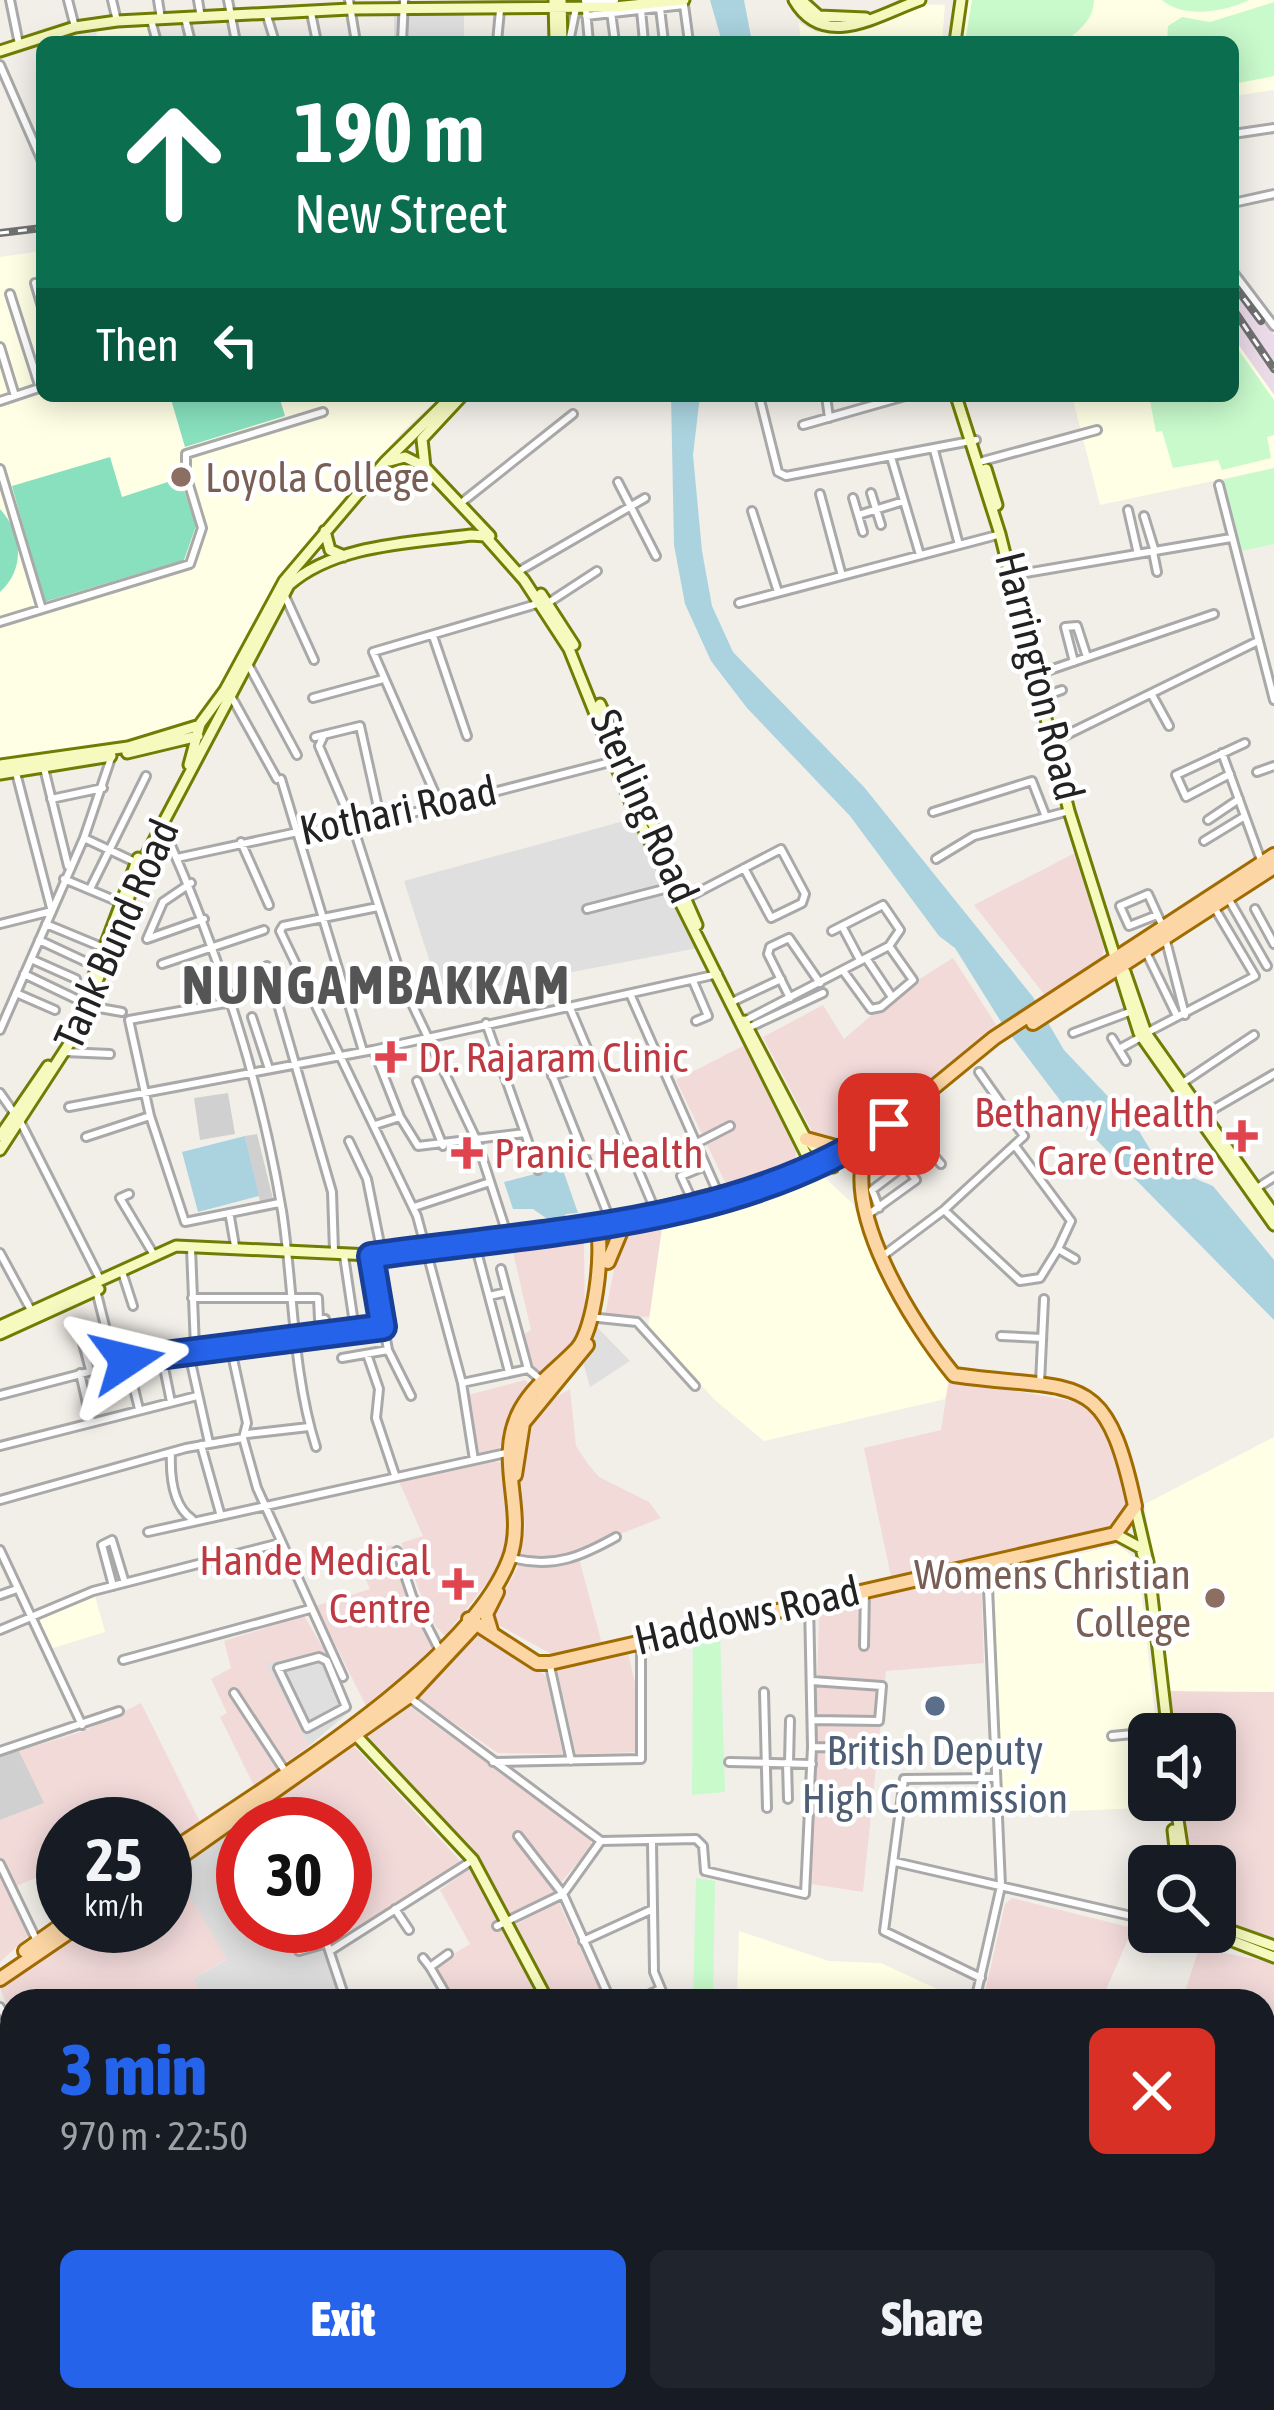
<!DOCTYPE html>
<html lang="en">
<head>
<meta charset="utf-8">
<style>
  body { margin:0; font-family:"Asap Condensed",sans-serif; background:#20242c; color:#f1f3f6; height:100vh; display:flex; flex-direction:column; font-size:45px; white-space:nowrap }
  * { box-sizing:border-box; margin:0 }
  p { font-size:39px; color:#9ea1a6 }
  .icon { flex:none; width:66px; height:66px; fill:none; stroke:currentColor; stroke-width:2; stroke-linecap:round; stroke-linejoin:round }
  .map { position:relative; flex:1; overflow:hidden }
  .panel { position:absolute; left:0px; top:1989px; width:1275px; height:423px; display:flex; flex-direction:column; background:#171b24; border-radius:36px 36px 0 0; box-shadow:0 6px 30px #0003 }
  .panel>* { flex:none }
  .top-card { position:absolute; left:36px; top:36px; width:1203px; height:366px; border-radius:18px; box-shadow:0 6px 30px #0003; background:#0b6e4f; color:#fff; overflow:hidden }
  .tools { position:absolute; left:1128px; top:1713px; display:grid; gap:24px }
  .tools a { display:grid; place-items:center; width:108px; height:108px; border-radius:18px; background:#171b24; box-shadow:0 6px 30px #0003; font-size:60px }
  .speed { position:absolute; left:36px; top:1797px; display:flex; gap:24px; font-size:60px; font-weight:700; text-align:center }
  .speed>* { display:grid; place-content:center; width:156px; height:156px; border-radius:50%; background:#171b24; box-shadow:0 6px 30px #0003; line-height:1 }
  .speed small { font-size:30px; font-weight:400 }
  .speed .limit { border:18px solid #d22; background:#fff; color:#111 }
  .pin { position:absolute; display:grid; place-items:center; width:102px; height:102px; color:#fff; margin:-51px; border-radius:24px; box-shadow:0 6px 18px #0006 }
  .me { position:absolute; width:132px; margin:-66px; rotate:80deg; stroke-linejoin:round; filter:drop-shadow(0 0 9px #0008) }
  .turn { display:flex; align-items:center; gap:42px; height:252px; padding:0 60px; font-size:54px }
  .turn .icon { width:156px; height:156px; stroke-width:2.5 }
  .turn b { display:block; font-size:84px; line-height:102px }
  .then { display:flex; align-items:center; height:114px; padding:0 60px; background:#0003; gap:24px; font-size:45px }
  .round { display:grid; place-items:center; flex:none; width:126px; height:126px; border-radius:18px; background:#20242c }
  .summary { display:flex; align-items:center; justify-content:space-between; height:204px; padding:0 60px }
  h1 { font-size:72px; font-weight:800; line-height:90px; color:#2563eb }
  .button { display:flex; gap:24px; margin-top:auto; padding:24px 60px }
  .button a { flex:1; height:138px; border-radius:18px; background:#2563eb; color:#fff; font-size:48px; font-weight:800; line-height:138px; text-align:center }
  .button a+a { background:#20242c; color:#f1f3f6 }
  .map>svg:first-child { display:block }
  .residential { fill:#e0dfdf }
  .commercial { fill:#f2dad9 }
  .industrial { fill:#ebdbe8 }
  .education { fill:#ffffe5 }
  .religious { fill:#d0d0d0 }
  .construction { fill:#c7c7b4 }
  .park { fill:#c8facc }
  .pitch { fill:#88e0be }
  .water { fill:#aad3df }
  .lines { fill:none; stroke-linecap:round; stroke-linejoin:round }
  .street-casing { stroke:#a9a9a9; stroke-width:12 }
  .secondary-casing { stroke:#707d05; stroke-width:15 }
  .primary-casing { stroke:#a06b00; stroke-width:18 }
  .street { stroke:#fff; stroke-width:6 }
  .secondary { stroke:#f7fabf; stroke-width:9 }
  .primary { stroke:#fcd6a4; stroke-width:12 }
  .rail-casing { stroke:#707070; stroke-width:8 }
  .rail { stroke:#fff; stroke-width:3; stroke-dasharray:9; stroke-linecap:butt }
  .route-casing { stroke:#184099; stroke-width:30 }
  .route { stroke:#2563eb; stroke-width:21 }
  .education-dot { fill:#8d6e63; stroke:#fff; stroke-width:4.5 }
  .health-dot { fill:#e0444e; stroke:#fff; stroke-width:4.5 }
  .service-dot { fill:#5c6f8a; stroke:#fff; stroke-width:4.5 }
  .labels { text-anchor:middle; stroke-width:9; stroke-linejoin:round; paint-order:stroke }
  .education-label { font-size:42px; fill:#785e54; stroke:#fff; text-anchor:start }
  .street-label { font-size:42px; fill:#222; stroke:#fff }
  .health-label { font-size:42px; fill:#be3a42; stroke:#fff; text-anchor:start }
  .service-label { font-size:42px; fill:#4e5e75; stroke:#fff }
  .district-label { font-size:54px; font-weight:bold; letter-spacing:3px; fill:#555; stroke:#fff }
</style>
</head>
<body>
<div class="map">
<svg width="1274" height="2410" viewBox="0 0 1274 2410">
  <rect width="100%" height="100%" fill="#f2efe9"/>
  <!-- residential -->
  <path class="residential" d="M394,13H464V42H394Z
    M635,818L698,948L441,997L404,881Z
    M597,1327L630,1361L590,1387L583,1362Z
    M325,1651L351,1710L309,1746L265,1662Z
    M258,1812L268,1824H243V1926H317L342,2001H205L193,1979L226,1960L173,1868Z"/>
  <!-- commercial -->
  <path class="commercial" d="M1075,853L1104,948L1101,960L1047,998L974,905Z
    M953,958L997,1026L851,1142L837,1149L818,1143L763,1037L823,1005L844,1039L897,993Z
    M747,1044L796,1151L795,1164L726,1184L676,1080Z
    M663,1221L650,1317L605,1315L620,1240L633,1229Z
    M584,1241L585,1316L566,1354L548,1370L531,1372L519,1337L531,1330L512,1248Z
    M949,1379L1083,1403L1104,1421L1130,1510L1112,1529L891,1577L864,1448L941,1430Z
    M525,1380L533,1387L522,1397L503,1442L497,1451L479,1454L464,1396Z
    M570,1389L576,1446L588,1464L599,1477L649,1502L661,1518L577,1551L602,1644L553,1655L495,1623L493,1612L518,1567L525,1527L515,1448L522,1416Z
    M494,1461L501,1463L508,1539L504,1561L445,1636L431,1621L401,1543L423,1536L398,1479Z
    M392,1545L419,1622L434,1648L399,1688L368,1710L316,1606L370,1589L356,1555Z
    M975,1572L981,1577L984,1663L886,1671L863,1892L811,1884L819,1616L829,1605Z
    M304,1616L325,1651L266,1663L309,1746L254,1786L220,1717L227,1713L211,1679L231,1668L224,1641Z
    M474,1633L485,1634L546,1676L563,1754L498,1753L416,1697Z
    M628,1653L637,1691V1752L576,1754L557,1670Z
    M1168,1691L1274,1692V1943L1215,1925V1866H1187L1180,1800H1215V1734H1172Z
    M141,1703L201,1824L165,1849V1824H63V1909L43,1875L16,1886L0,1858V1820L43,1803L19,1751L84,1731Z
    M408,1705L590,1839L592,1846L552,1893L510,1916L474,1849L370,1742L369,1735Z
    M354,1746L462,1863L337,1943L326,1926H345V1824H278L270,1801Z
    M173,1868L227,1959L193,1979L205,2001H12V2019L0,1988L87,1926H165V1874Z
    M469,1869L519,1955L540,2001H455L434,1966L470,1944L440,1890Z
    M0,1872L31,1934L0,1962Z
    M1012,1898L1133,1928L1101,2001H983L1005,1904Z
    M558,1901L605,2001H554L515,1925Z
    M1199,1948L1274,1963V2024L1263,2038V2001H1182Z
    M12,2134V2319L0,2336V2140Z
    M0,2365L12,2376V2400H37L48,2410H0Z
    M203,2400H366L358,2410H207Z
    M382,2400H484L489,2410H379Z
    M955,2400H1159L1155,2410H916Z"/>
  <!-- industrial -->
  <path class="industrial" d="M1233,279L1274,335V395L1233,337Z"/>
  <!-- education -->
  <path class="education" d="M964,0H1274V90L1233,96V42H959Z
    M917,4L945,5L942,42H801L799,23L816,32L853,30L878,25Z
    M149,26L153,42H98L96,31Z
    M42,251V396H441L402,432L280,574L205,715L186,729L128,743L0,763V257Z
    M1233,337L1274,395V468L1100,505L1072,396H1233Z
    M824,1177L852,1203L913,1327L949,1379L945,1399L764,1441L715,1400L648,1327L663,1221Z
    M1274,1437V1692L1168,1691L1145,1504Z
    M1118,1545L1138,1561L1157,1734H1149V1800H1165V1807L1001,1814L994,1573Z
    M95,1596L105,1632L50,1649L39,1618Z
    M739,1931L829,1961L881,1963L963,2001H737Z
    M12,2062V2134L0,2140V2069Z"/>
  <!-- religious -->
  <path class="religious" d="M228,1093L235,1134L200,1140L194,1098Z
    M257,1134L274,1203L261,1206L245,1136Z
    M19,1751L44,1803L0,1820V1757Z"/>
  <!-- construction -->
  <path class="construction" d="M834,1156L839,1173L670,1223L665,1206Z"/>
  <!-- park -->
  <path class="park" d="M972,0H1094C1093,21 1080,29 1065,42H965Z
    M1162,0H1249C1224,12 1184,19 1162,0Z
    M1274,2V76L1233,84V42H1167L1168,26L1182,17L1210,22Z
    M1233,342L1274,400V435L1267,437L1271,458L1222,470L1218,460L1173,468L1162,431L1156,432L1149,396H1233Z
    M1274,468V544L1242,551L1223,480Z
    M720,1630L725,1792L692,1795L693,1634Z
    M696,1878L715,1881L713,2001H693Z"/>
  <!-- pitch -->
  <path class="pitch" d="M170,396H279L285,416L185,447Z
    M110,457L122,497L180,478L196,526L184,560L44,602L12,486Z
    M0,509C23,534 25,570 0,592Z"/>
  <!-- water -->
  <path class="water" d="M710,0H744L752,42H722Z
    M671,396H700L693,455L702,551L712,606L733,652L864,787L1033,997L1064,1050L1136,1126L1151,1151L1161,1154L1165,1166L1213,1186L1274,1260V1320L1069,1112L1003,1025L955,948L939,936L850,816L747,708L711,661L685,604L674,545Z
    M245,1136L259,1196L198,1212L182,1152Z
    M562,1167L578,1213L566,1214L559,1227L533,1209H513L504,1182Z
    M1274,2073V2155L1263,2177V2092Z"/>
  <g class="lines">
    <defs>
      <path id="street" d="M10,0L19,44
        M68,0L75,27
        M112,0L117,21
        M158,0L161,19
        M198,0L201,18
        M228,0L236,42
        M349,0L356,42
        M585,0L589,42
        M586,3L615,0
        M660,8L664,42
        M641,10L644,42
        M611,12L615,42
        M311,13L317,42
        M267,16L275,42
        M586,16L684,5L689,42
        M185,18L191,42
        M151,20L157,42
        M402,42L404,0
        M497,42L500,10
        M569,42L576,8
        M0,65L42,161
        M1233,134L1274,128
        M1233,203L1274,194
        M1233,272L1274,326
        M35,283L42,307
        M10,294L40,388
        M0,347L15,396
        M759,396L778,472L786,476L976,440
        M826,396L829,418
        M0,401L39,388
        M803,425L905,396
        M934,450L959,545
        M891,457L920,555
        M983,461L1097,430
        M0,469L42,609
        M618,482L656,556
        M1219,485L1274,700
        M871,493L881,525
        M820,494L842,576
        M853,498L858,515L904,501
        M461,503L573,414
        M1128,510L1138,554
        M752,511L778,592
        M858,515L863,532
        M1144,516L1155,552
        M1153,552L1157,572
        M521,570L645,498
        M1014,575L1231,538
        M284,594L314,660
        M548,603L597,571
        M739,603L1001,534
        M0,622L190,564L202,528L186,475V454L323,412
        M433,636L467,736
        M1074,662L1065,627L1077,626L1087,657
        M248,664L297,755
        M1038,674L1214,614
        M1152,695L1169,726
        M231,696L277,779
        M1044,696L1062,690
        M313,698L383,679
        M324,735L319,746L352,823L405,989L477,1141L508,1237
        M315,737L360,726L381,821
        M1052,742L1258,641
        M1222,753L1262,863
        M44,768L68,866
        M15,769L51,908
        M1257,772L1274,766
        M1230,774L1186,797L1176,775L1245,743
        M281,779L363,1051
        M51,799L103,788
        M440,805L373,652L540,603
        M933,812L1032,781L1046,817
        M1208,820L1239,799
        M162,825C217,948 260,1078 282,1211C294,1289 292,1372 316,1447
        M84,838L135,862
        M1204,841L1245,816
        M241,842L269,905
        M177,858L293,833L381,821L614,761
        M936,859L974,836L1069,811
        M64,879L119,902
        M191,883L163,902L147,939L204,919
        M90,889L146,776
        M1228,898L1267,966
        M685,899L781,849L805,894L802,903L771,918L744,868
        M378,907L283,926L280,931L417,1216L462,1383L474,1460
        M587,909L672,887
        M1255,909L1274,944
        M1157,915L1129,926L1120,906L1148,894L1163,927
        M0,924L52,911
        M46,924L104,948
        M842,926L860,960
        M1165,937L1185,1015
        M39,940L84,961
        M1145,950L1177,1016
        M866,958L892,997
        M31,959L76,979
        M162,964L264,930
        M267,966L332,1192L334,1251
        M844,972L871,1009L881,1007L913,980L889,946
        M24,974L74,998
        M693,981L708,1016L696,1021
        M16,993L55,1010
        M631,996L718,1193
        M790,998L768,954L770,947L789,938L820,983
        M734,1001L781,979
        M231,1002L129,1020L150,1116L185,1222L279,1203
        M88,1006L122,1012
        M570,1008L655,1210
        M252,1017L269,1069
        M744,1021L889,946L900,930L883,905L832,931
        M486,1023L538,1170
        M748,1028L823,993
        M0,1030L84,838L112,755
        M1073,1033L1132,1011
        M1146,1033L1255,976L1214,907
        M1112,1038L1126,1061
        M586,1049L546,1059L611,1222
        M1119,1049L1141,1037
        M374,1051L400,1117L418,1146L525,1133
        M65,1052L110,1054
        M552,1076L593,1063
        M417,1081L443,1146
        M1181,1084L1254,1035
        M0,1093L14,1113
        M69,1107L373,1050L718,974
        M1205,1114L1274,1074
        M19,1119L101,1281
        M904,1122L941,1164
        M375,1125L400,1117
        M86,1137L150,1116
        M349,1141L367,1179L382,1254
        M695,1144L730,1126
        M1016,1147L1071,1221L1058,1249
        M1257,1188L1274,1177
        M129,1194L120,1198L154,1255
        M693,1202L681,1176L705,1166
        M414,1207L490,1182
        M944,1210L1020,1281L1040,1278L1058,1249L1075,1259
        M869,1214L916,1180L905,1165L872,1190L879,1208
        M230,1217L235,1246
        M475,1244L509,1372
        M191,1248L195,1348
        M0,1253L32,1312
        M371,1255L388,1350L411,1396
        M884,1255L944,1210L1024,1136L979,1072
        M344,1256L355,1330
        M501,1269L507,1292
        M123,1275L133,1306
        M96,1290L114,1362
        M489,1296L507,1292L528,1369
        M192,1298H318L319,1319H325L328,1337
        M589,1317L637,1322L695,1386
        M79,1328L90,1370
        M1001,1336L1042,1338
        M230,1345L247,1423L243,1438L257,1488L343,1677
        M188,1349L209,1443
        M161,1353L171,1402
        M367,1354L379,1389L376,1418L395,1475
        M342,1358L388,1350
        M127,1360L139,1409
        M80,1373L91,1421
        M462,1383L528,1369L542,1381
        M1040,1383L1044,1299
        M0,1395L161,1353L383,1327
        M247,1434L309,1427
        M201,1445L220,1513
        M0,1446L197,1396
        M171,1452C170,1475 172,1505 192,1519
        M0,1500L186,1448L243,1438
        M148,1532L506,1453
        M0,1550L82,1725
        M397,1551L412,1596L440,1651
        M516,1559C555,1568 582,1556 616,1537
        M113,1586L102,1545L112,1540L125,1583
        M0,1595L17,1589
        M0,1630L93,1591L280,1543
        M864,1646L865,1589
        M319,1657L327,1661L346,1707L307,1728L278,1668Z
        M123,1660L310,1609
        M550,1666L571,1761
        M812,1681L882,1686L879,1721L812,1720
        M764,1692L767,1808
        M234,1693L285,1771
        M411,1699L601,1841L696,1839L703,1846L705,1871L805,1894L812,1747L809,1603
        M1112,1736L1163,1731
        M812,1747L877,1748
        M0,1751L119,1711
        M493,1762L641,1759V1644
        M729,1762L812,1764
        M787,1763L788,1799
        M789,1763L790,1720
        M262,1801L273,1824
        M518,1836L563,1894L611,2001
        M652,1843L654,1972L666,2001
        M895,1862L1149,1920
        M0,1864L37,1941
        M63,1869L48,1876L63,1902
        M395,1909L409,1930
        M321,1926L346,2001
        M497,1926L563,1894L601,1841
        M583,1941L653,1909
        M299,1951L327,1943
        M330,1951L473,1860
        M423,1958L430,1967L448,1954
        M430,1967L450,2001
        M981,1978L884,1931L904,1779L993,1778
        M636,2001L658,1990
        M975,2001L1001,1886L987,1565
        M1176,2001H1177
        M0,2007L12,2029
        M0,2359L12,2369
        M49,2400L61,2410
        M120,2400L125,2410
        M148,2400L153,2410
        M189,2400L194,2410
        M250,2400L255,2410
        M297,2400L302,2410
        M686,2400L689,2410
        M0,2404L12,2390
        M31,2410L39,2400
        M90,2410L100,2400
        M751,2410L767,2406L765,2400"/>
      <path id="secondary" d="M554,0L555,42
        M561,0L562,42
        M794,0C824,52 880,14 920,0
        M801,0L819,16L866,18
        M955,42L961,0
        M0,51L75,27L117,21L350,9L614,7L684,0
        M956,396L1000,534L1069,811L1139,1033L1274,1225
        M390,461L405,457L425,467L490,536
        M425,467L422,439L462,396
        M986,469L997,505
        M325,531L330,550L344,556
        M541,594L574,645
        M600,704L697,925
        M127,753L198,736
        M0,765L128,747L200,725
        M189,765L200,724L225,690L284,581L385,462L452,396
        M0,774L111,756
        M1125,972L1146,1033L1274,1214
        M87,994L138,858
        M744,1021L805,1137L833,1167
        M0,1136L48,1066
        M0,1150L80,1027L141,865L289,585C335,544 412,543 471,535L485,536L524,580L569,649L632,806L814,1170
        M0,1326L176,1246L371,1255L597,1225
        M0,1334L99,1289
        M1135,1506L1148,1562L1168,1734
        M1115,1534L1141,1548L1143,1556
        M352,1731L473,1860L548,2001
        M1175,1800L1185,1866
        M1173,1830L1177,1866
        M1215,1925L1274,1946
        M1209,1932L1274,1957
        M1263,2044L1274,2030
        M1263,2058L1274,2044
        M1263,2209L1274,2185
        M0,2345L12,2328
        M361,2410L367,2400
        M1163,2410L1168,2400"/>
      <path id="primary" d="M1033,1023L1274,867
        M806,1139L850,1151
        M608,1262L626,1219
        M515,1475L523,1423L587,1345
        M469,1619L537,1663H550L1115,1534L1135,1506C1105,1365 1079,1393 954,1375C913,1325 841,1212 867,1147
        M492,1634L486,1614L497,1592
        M165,1855C260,1790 468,1667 509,1560C528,1511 493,1459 521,1409C535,1384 558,1369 577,1349C595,1329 604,1250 597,1225L814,1170L889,1124L994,1038L1274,855
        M165,1868L408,1697L476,1624
        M25,1951L63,1924
        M0,1979L78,1926"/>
    </defs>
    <!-- street casing -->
    <use href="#street" class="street-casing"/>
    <!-- secondary casing -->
    <use href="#secondary" class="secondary-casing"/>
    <!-- primary casing -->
    <use href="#primary" class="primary-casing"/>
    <!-- street -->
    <use href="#street" class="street"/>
    <!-- secondary -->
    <use href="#secondary" class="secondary"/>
    <!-- primary -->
    <use href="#primary" class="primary"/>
    <defs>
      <path id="rail" d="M0,233L42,228
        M1233,284L1261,321
        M1233,309L1274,369"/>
    </defs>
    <!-- rail casing -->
    <use href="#rail" class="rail-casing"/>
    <!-- rail -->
    <use href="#rail" class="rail"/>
  </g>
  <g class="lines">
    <defs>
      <path id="route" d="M127,1360L383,1327L371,1256C544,1231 742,1226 889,1124"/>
    </defs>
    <!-- route casing -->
    <use href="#route" class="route-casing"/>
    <!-- route -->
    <use href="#route" class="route"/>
  </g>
  <!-- markers -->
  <g class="education-dot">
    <circle cx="181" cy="477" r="12"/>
    <circle cx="1215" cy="1598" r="12"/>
  </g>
  <g class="health-dot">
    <path d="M385 1039h12v12h12v12h-12v12h-12v-12h-12v-12h12z"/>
    <path d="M1236 1118h12v12h12v12h-12v12h-12v-12h-12v-12h12z"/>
    <path d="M461 1135h12v12h12v12h-12v12h-12v-12h-12v-12h12z"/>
    <path d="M452 1566h12v12h12v12h-12v12h-12v-12h-12v-12h12z"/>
  </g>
  <circle class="service-dot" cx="935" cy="1706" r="12"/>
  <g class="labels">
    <!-- education labels -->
    <g class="education-label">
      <text x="205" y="492">Loyola College</text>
      <text x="1191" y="1589" text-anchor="end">Womens Christian<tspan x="1191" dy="48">College</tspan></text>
    </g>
    <!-- street labels -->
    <g class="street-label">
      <text transform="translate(1040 676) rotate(76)" y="15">Harrington Road</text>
      <text transform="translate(645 806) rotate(66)" y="15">Sterling Road</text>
      <text transform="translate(398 810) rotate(-12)" y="15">Kothari Road</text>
      <text transform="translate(116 934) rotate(-66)" y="15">Tank Bund Road</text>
      <text transform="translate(747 1615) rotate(-13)" y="15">Haddows Road</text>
    </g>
    <!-- health labels -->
    <g class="health-label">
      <text x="418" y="1072">Dr. Rajaram Clinic</text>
      <text x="1215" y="1127" text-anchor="end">Bethany Health<tspan x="1215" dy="48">Care Centre</tspan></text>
      <text x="494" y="1168">Pranic Health</text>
      <text x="431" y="1575" text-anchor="end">Hande Medical<tspan x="431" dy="48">Centre</tspan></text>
    </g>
    <!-- service labels -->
    <g class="service-label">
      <text x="935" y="1765">British Deputy<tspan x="935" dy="48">High Commission</tspan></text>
    </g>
    <!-- district labels -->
    <g class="district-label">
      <text x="377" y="1004">NUNGAMBAKKAM</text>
    </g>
  </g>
</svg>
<div class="tools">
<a><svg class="icon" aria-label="sound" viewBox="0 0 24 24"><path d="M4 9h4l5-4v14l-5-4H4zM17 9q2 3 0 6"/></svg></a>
<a><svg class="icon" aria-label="search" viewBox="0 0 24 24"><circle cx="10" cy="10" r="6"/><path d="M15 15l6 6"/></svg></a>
</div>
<div class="speed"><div>25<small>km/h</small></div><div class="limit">30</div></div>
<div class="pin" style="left:889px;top:1124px;background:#d93025"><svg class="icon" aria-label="arrive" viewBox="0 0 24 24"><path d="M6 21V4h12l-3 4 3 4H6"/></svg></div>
<svg class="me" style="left:127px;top:1360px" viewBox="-20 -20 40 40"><path d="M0-17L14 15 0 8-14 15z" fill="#2563eb" stroke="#fff" stroke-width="4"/></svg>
<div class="top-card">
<div class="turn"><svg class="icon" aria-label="ahead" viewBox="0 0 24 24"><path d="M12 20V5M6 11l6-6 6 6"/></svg><div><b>190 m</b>New Street</div></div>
<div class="then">Then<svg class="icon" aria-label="left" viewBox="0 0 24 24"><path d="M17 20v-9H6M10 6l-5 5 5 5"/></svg></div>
</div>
<section class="panel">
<div class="summary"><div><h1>3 min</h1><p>970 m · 22:50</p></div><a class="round" style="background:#d93025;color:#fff"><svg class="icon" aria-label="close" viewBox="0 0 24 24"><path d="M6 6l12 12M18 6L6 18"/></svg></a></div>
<div class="button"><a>Exit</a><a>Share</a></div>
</section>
</div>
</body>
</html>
